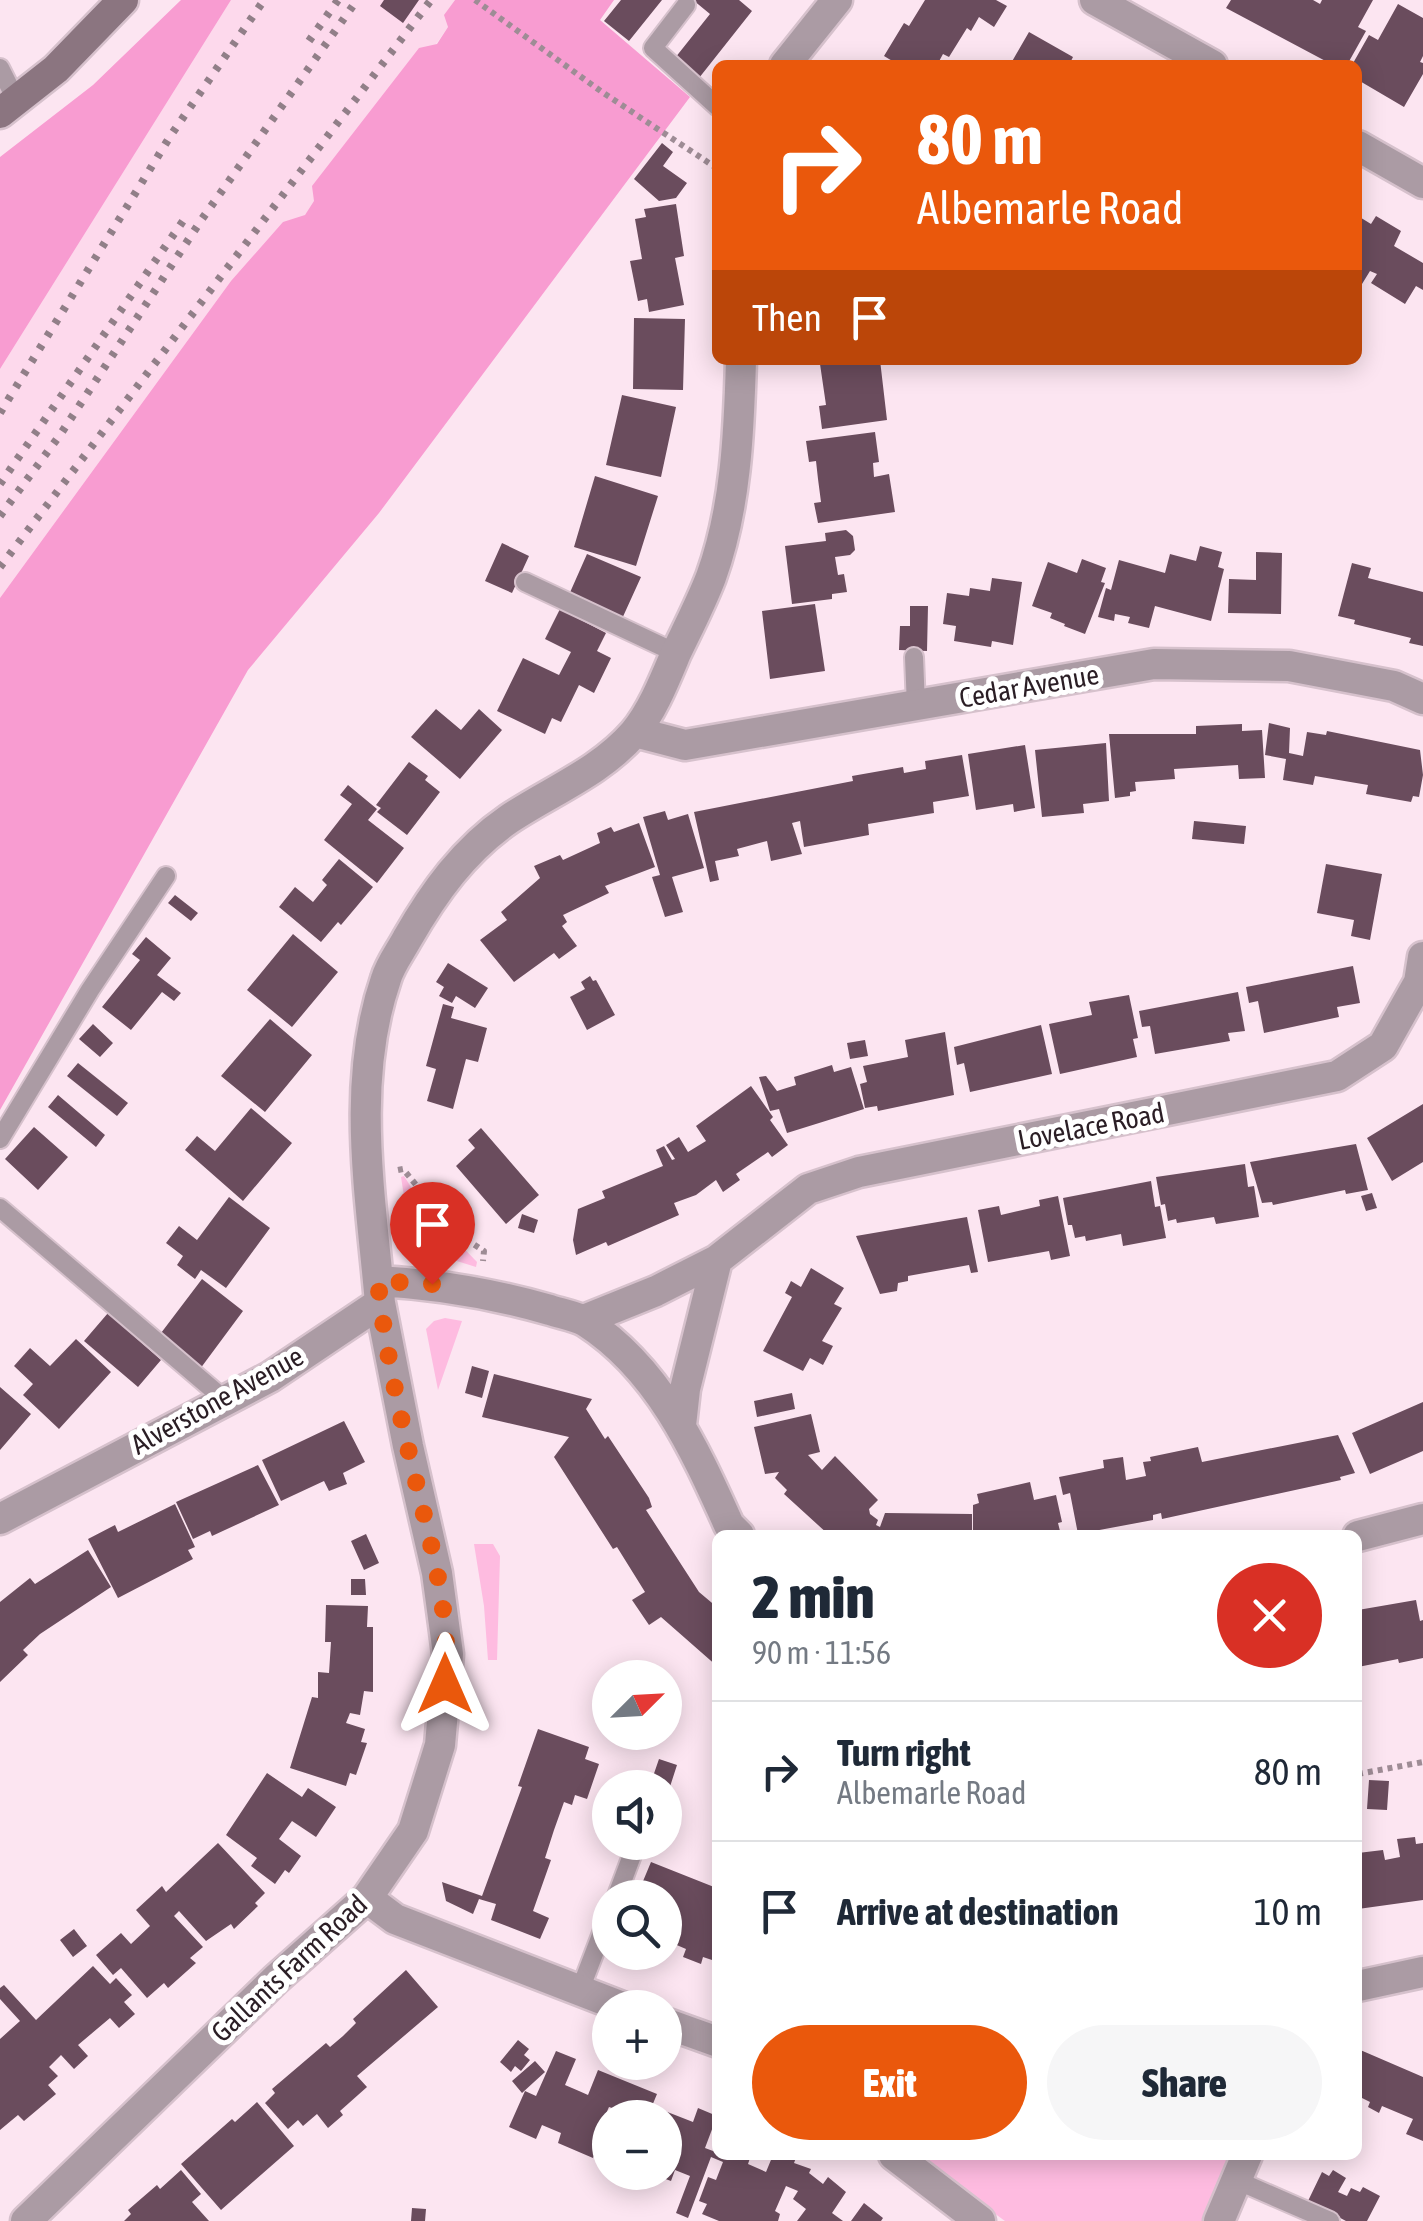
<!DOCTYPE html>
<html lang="en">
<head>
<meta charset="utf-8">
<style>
  body { margin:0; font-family:"Asap Condensed",sans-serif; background:#f6f6f7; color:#1f2937; height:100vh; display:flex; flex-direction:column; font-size:38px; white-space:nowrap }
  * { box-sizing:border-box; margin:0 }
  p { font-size:32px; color:#747a83 }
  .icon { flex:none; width:55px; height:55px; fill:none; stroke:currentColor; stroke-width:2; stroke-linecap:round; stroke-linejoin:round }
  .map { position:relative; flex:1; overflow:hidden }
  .panel { position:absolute; left:712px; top:1530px; width:650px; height:630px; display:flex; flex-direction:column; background:#fff; border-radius:15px; box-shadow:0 5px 25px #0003 }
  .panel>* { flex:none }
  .top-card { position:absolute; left:712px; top:60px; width:650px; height:305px; border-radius:15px; box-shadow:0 5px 25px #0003; background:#ea580c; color:#fff; overflow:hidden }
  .needle { width:65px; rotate:66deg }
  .buttons { position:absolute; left:592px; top:1660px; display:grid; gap:20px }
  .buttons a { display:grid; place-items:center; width:90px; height:90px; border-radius:50%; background:#fff; box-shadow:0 5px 25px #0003; font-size:50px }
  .pin { position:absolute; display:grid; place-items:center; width:85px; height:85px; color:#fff; margin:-102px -42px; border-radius:50% 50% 50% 0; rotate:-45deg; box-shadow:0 0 10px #0007 }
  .pin .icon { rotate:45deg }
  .me { position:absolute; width:110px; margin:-55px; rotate:0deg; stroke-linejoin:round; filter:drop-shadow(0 0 8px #0008) }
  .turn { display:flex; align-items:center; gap:35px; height:210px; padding:0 40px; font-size:45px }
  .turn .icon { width:130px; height:130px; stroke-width:2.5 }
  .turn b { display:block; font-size:70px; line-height:85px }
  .then { display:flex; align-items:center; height:95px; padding:0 40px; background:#0003; gap:20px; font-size:38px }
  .round { display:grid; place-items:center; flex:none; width:105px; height:105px; border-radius:52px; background:#f6f6f7 }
  .overview { display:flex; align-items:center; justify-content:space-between; height:170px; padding:0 40px }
  h1 { font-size:60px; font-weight:800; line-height:75px }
  .action { display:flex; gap:20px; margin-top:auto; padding:20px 40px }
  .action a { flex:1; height:115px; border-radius:60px; background:#ea580c; color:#fff; font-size:40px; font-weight:800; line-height:115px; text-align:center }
  .action a+a { background:#f6f6f7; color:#1f2937 }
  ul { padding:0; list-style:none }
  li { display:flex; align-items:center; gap:30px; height:140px; padding:0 40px; border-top:2px solid #e0e1e3 }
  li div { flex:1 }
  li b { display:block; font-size:38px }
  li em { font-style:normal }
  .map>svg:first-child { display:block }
  .built { fill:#fdd9ec }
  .green { fill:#febbe0 }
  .forest { fill:#f89cd1 }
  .building { fill:#6a4c5d }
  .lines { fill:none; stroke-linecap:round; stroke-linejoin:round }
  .lane-casing { stroke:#d6c1cc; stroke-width:22 }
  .street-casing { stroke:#d6c1cc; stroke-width:35 }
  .secondary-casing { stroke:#d6c1cc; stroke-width:35 }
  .path { stroke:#9e8c95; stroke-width:6; stroke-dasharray:5 5; stroke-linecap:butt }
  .lane { stroke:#ab9ba4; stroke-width:18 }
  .street { stroke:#ab9ba4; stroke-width:30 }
  .secondary { stroke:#8b7580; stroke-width:30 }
  .rail { stroke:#917f88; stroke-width:8; stroke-dasharray:5 10; stroke-linecap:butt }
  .route { stroke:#ea580c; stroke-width:18; stroke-dasharray:0 32.4 }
  .labels { text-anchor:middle; stroke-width:10; stroke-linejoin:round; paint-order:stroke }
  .street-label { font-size:28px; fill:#2b1e25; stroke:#fff }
</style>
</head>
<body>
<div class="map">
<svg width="1423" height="2221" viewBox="0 0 1423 2221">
  <rect width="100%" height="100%" fill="#fce5f1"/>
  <!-- built -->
  <path class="built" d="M231,0H455L445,14L448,27L436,44L305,215L231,281L0,598V369Z"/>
  <!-- green -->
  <path class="green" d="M404,1176L423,1206L477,1262L476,1267L412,1247L401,1177Z
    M445,1318L462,1321L438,1390L426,1329L434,1321Z
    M474,1544H493L500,1556L497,1660H488L484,1606Z
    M914,2155H1234L1205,2221H1005Z"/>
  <!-- forest -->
  <path class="forest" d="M181,0H231L0,369V157L93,85Z
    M455,0H614L600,20L690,97L379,513L248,670L0,1110V598L231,281L283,222L305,215L314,201L312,186L419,48L437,44L448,27L444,15Z"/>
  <!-- building -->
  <path class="building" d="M384,0H419L403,23L380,6Z
    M621,0H662L629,41L604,21Z
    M693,0H739L752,11L699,78L675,58L710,14Z
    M925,0H996L1007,6L994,27L979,17L971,31L967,28L949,57L943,54L937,65H899L884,56L904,23L909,26Z
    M1231,0H1313L1320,4L1322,0H1373L1358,27L1366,31L1347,65H1333L1226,8Z
    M1398,4L1423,18V56L1420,62L1423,63V74L1404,107L1358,80V65H1352L1369,35L1378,40Z
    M1029,32L1073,57L1069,65H1010Z
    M662,143L673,152L663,166L687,183L676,198L659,201L634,179Z
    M676,204L684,256L675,258L684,305L649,312L647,299L638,301L630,261L642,259L635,219L646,217L644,209Z
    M1358,216L1371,224L1376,216L1401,231L1394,246L1423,263V290L1416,286L1405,304L1371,283L1377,274L1370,271L1362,284L1358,281Z
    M634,318L685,319L683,390L633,389Z
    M813,360H880L887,420L822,429L819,406L826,405L820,364L813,365Z
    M622,395L676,407L661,477L606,465Z
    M875,432L879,462L873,463L874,477L889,474L895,512L818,523L814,503L821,502L818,479L816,461L809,462L806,441Z
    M595,476L658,496L636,566L574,547Z
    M846,530L853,536L855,550L850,555L835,557L838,575L844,574L847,592L832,594V599L792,604L785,546L826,541L825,533Z
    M502,543L529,556L512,593L485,581Z
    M1200,546L1222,552L1218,567L1224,569L1211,621L1155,606L1149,628L1128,623L1130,617L1115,614L1114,621L1098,617L1106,588L1111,590L1119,560L1165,573L1170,554L1196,561Z
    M1256,552L1282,553L1281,614L1228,613L1229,579L1256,580Z
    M587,554L641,577L621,621L568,597Z
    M1082,559L1106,568L1101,582L1105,583L1085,634L1064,626L1065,624L1050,618L1052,613L1032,606L1048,562L1077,573Z
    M1352,563L1371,568L1368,578L1423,592V646L1409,643L1411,638L1354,624L1355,620L1338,616Z
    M992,578L1022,582L1013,645L992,641L991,647L954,641L956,626L943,624L947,593L969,596L970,588L990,591Z
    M815,604L825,671L770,679L762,611Z
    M910,606H928L927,651L899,650L900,626H910Z
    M560,609L606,633L597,651L611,658L594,693L579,685L561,722L552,718L545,734L497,711L523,658L559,675L571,652L545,639Z
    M436,709L461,730L479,709L502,730L460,779L411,737Z
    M1269,723L1290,728L1289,753L1303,756L1307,732L1326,735L1327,731L1420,750L1423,775L1419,797L1413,796L1411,802L1366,794L1368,785L1315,776L1313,785L1283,780L1286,759L1265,755Z
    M1242,724V731L1262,730L1265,778L1239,779L1238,765L1174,769L1175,779L1135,782L1136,791L1130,792V796L1115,798L1109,734H1196V726Z
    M1106,743L1109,801L1083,804L1084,813L1042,817L1035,750Z
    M1025,745L1035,808L1014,812L1013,804L976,810L968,754Z
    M962,755L969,796L933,802L934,813L868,824L869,835L804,847L800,821L792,823L802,854L771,861L767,841L737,849L739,856L715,861L719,880L710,882L694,812L853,781L852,776L903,767L904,773L926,769L925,761Z
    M409,762L428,776L425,780L440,792L407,835L377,812L381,808L376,805Z
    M348,785L377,809L368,820L404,848L377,883L324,840L352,804L340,795Z
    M665,811L668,820L688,814L704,868L672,877L683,912L665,917L652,877L660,875L643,817Z
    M1194,821L1246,826L1244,844L1192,839Z
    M639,823L655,867L605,886L609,893L563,915L567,922L562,926L577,946L559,959L554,953L514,982L480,940L507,920L501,912L540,878L534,866L560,855L563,860L600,843L597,833L611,827L614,832Z
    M339,859L373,887L341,925L338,922L321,942L279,907L295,887L313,902L327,885L322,880Z
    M1326,864L1382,874L1370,940L1351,936L1354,920L1317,913Z
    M175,895L198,913L191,921L168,903Z
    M293,934L338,972L292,1027L247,990Z
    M146,937L171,958L157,975L181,993L174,1001L162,992L131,1030L102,1007L140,960L132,954Z
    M448,963L488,988L475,1008L456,996L452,1003L439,996L444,987L436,982Z
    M1353,966L1360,1003L1337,1007L1339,1017L1264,1033L1258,1001L1249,1003L1246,987Z
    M590,976L593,981L596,980L615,1015L587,1030L570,997L585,989L581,982Z
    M1238,992L1245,1031L1228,1033L1230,1041L1155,1054L1150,1026L1142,1027L1139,1011Z
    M1129,995L1138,1038L1133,1039L1137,1057L1060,1074L1049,1024L1092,1015L1089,1002Z
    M443,1004L454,1007L451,1018L487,1028L478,1062L466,1059L453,1109L427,1101L436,1069L426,1066Z
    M270,1019L312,1055L265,1112L221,1076Z
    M93,1024L113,1043L100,1057L79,1039Z
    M1041,1025L1052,1074L970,1092L964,1063L957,1065L954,1047Z
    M945,1032L954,1095L878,1111L877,1106L865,1108L860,1084L867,1082L863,1066L908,1057L905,1040Z
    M865,1040L868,1056L850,1059L847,1043Z
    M78,1063L128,1103L117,1116L67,1076Z
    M832,1065L834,1072L851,1067L864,1109L787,1133L779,1109L770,1111L759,1077L766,1076L777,1091L796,1085L794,1077Z
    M751,1086L773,1117L770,1120L788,1145L772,1157L768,1152L736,1174L740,1180L723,1192L716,1180L696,1195L674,1203L679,1215L608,1246L606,1242L576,1255L573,1240L578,1209L605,1198L602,1191L663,1166L656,1150L664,1146L672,1160L675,1159L666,1145L679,1137L688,1152L706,1141L696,1126Z
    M58,1095L105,1135L96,1147L48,1107Z
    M1423,1104V1162L1392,1181L1367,1138Z
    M251,1108L292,1143L243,1201L185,1150L197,1136L215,1151Z
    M34,1127L68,1157L38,1190L5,1159Z
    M481,1128L539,1195L506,1224L456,1166L475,1148L468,1140Z
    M1356,1144L1368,1190L1346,1194L1345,1190L1273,1205L1272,1202L1262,1203L1250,1162Z
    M1245,1164L1248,1187L1254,1186L1259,1217L1216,1224L1214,1217L1177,1223L1176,1219L1168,1221L1165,1204L1161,1205L1156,1177Z
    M1151,1181L1155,1207L1160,1206L1166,1238L1123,1246L1121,1234L1086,1241L1085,1236L1075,1238L1072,1225H1068L1063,1198Z
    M1372,1193L1377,1208L1366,1211L1361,1196Z
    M1058,1196L1070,1256L1051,1260L1049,1251L988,1262L978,1210L999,1206L1001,1215L1040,1206L1039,1200Z
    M229,1197L270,1228L226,1288L201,1270L195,1279L177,1265L183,1256L166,1243L179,1226L197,1240Z
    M522,1214L538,1220L534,1233L518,1228Z
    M967,1217L978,1272L971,1273L969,1265L908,1276V1281L898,1283L897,1291L880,1294L856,1236Z
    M811,1268L844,1288L834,1304L842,1308L822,1341L833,1346L823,1365L810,1358L803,1371L763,1351L792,1297L785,1293L791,1281L801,1287Z
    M202,1279L243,1311L200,1369L158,1337Z
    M108,1313L161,1360L138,1387L84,1341Z
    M76,1339L111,1372L59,1429L23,1395L33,1384L14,1366L30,1348L50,1366Z
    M472,1366L489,1371L482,1398L465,1393Z
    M494,1374L592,1399L586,1409L605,1439L608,1436L649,1498L652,1507L646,1510L699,1592L718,1608V1667L661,1617L649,1625L632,1600L645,1592L617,1547L613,1549L554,1457L569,1437L482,1417Z
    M0,1387L31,1414L0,1450Z
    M792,1393L795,1409L757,1417L754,1401Z
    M1423,1402V1451L1370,1474L1352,1433Z
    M811,1414L820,1452L808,1455L822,1470L835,1456L878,1500L869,1509L870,1514L878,1520L876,1525L880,1527L885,1513L972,1514V1535H829L784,1494L787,1490L775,1478L779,1472L765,1474L754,1427Z
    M344,1421L365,1462L343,1473L347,1484L329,1491L324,1481L281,1501L262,1460Z
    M1338,1435L1355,1473L1340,1477L1341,1480L1162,1519L1161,1513L1153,1515V1520L1078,1534L1070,1493L1063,1495L1059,1477L1104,1468L1103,1460L1123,1457L1126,1480L1146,1476L1143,1462L1151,1461L1150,1457L1198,1447L1202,1462Z
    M258,1465L279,1505L212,1536L210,1531L193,1539L176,1502Z
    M1030,1482L1034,1500L1056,1495L1062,1522L1058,1523L1061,1535H973V1505L979,1503L977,1494Z
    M175,1504L195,1547L188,1550L193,1559L118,1598L88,1539L115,1525L118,1532Z
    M366,1534L379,1563L364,1570L351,1541Z
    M88,1550L111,1587L40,1634L23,1650L28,1655L0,1682V1602L30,1578L35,1584Z
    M351,1579H365L366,1595H351Z
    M1416,1600L1420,1621L1423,1620V1658L1399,1663L1398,1659L1358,1667V1610Z
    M326,1605L368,1606L367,1627H373V1692L364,1691L360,1715L350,1713L346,1723L365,1729L361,1742L367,1743L356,1775L350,1773L346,1786L290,1768L312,1697L318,1698V1672L329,1673L331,1642H325Z
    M538,1729L589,1747L585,1759L599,1764L587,1799L575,1795L572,1805L564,1802L554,1830L545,1858L551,1860L533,1911L549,1918L540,1939L491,1920L496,1904L479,1899L473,1914L446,1901L442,1882L482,1896L522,1787L518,1786Z
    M659,1759L677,1765L666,1799L665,1788H649Z
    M267,1773L302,1797L308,1788L336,1807L316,1837L292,1821L279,1839L301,1856L289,1873L285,1870L275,1884L251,1866L257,1858L226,1835Z
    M1369,1780L1389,1781L1387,1810L1367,1809Z
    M1415,1837L1416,1844L1423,1843V1900L1358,1909V1853L1383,1850L1385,1860L1400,1857L1397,1839Z
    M218,1843L265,1893L255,1903L258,1906L234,1929L231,1924L206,1941L179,1911L174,1916L203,1947L190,1958L196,1963L168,1988L164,1983L147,1998L121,1968L113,1975L96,1955L121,1933L131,1944L150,1926L136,1910L162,1886L166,1892Z
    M651,1862L714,1887L718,1879V1962L703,1957L701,1964L683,1957L686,1949L665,1940V1898H636Z
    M74,1929L87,1946L73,1957L60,1940Z
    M93,1966L110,1984L116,1978L132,1995L124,2002L135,2014L119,2028L110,2018L78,2045L88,2056L74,2069L61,2055L49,2067L58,2076L48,2085L56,2094L24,2121L18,2115L0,2130V2039L20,2021L0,1999V1988L4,1985L36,2020Z
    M406,1970L438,2007L357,2076L367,2087L340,2111L343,2115L328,2128L317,2114L303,2126L298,2120L288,2129L265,2103L275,2093L272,2089L326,2043L330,2047L343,2036L356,2023L353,2019Z
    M518,2040L529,2049L524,2055L530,2060L521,2071L515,2066L511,2072L500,2062Z
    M1358,2049L1423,2077V2141L1406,2134L1413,2119L1382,2106L1379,2113L1368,2107L1370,2102L1358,2096Z
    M556,2051L576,2059L565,2085L579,2091L588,2095L598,2070L657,2094L652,2106L693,2122L698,2108L717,2116L705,2148L713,2151L718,2141V2155H751L748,2164L766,2172L773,2155H797L794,2163L811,2169L809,2173L823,2184L828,2177L846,2192L832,2213L843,2221H797L806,2209L793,2199L798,2191L786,2186L775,2211L780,2214L778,2221H719L702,2214L707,2204L699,2201L708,2177L716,2180L723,2162L711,2157L688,2218L676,2213L690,2176L675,2170L671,2181L649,2173L665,2172V2118H625L627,2113L609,2107L596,2136L602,2138L593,2158L558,2143L561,2133L542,2125L536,2139L509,2127L525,2091L536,2096Z
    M535,2061L545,2072L522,2093L512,2081Z
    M257,2102L294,2146L221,2210L181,2164L232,2119L235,2122Z
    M181,2170L201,2194L192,2202L209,2221H124L131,2214L128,2210L157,2185L160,2189Z
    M1333,2170L1346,2178L1338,2192L1347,2196L1351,2188L1360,2192L1363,2187L1380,2196L1367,2221H1346L1308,2201L1322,2172L1329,2176Z
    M864,2203L883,2218L881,2221H851Z
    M412,2208L426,2209L425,2221H411Z"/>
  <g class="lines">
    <defs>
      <path id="lane" d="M686,5L653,48L718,107
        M0,68L17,102
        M525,582L676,653
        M914,657L916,706
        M0,1139L90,990L166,876
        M0,1208L225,1400
        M616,1898L637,1842
        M580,1990L610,1912
        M1236,2180L1330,2221"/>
      <path id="street" d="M1095,0L1212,65
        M785,65L837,0
        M1358,146L1423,183
        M635,732L685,745L1154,664L1289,666L1394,686L1423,699
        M378,1281C437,1284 494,1294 550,1310C562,1314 576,1316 586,1322C659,1369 695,1450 729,1525L739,1535
        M584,1320L656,1291L717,1260L808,1189L859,1172L1337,1076L1383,1046L1419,982L1423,957
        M681,1425L685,1389L717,1260
        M0,1519L270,1377L380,1303C371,1197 350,1083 386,979C390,965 400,952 407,939C434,892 464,850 509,819C551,791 600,772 634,733C652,712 665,679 676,653C688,628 701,603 711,577C736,508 739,432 741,360
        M1358,1536L1423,1519
        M367,1898L395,1919L625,2008
        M1358,1986L1423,1972
        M665,2023L718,2042
        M894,2155L980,2221
        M26,2221L276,1979L367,1898L413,1831L440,1745L448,1654L437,1573L408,1446L380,1303
        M1219,2221L1247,2155"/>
      <path id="secondary" d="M0,113L56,69L123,0"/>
    </defs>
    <!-- lane casing -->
    <use href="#lane" class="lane-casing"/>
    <!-- street casing -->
    <use href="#street" class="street-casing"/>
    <!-- secondary casing -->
    <use href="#secondary" class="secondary-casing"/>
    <!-- path -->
    <path class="path" d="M475,0L602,92L718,169
      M398,1170L403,1169L455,1232L484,1251L483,1261
      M1358,1774L1423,1762"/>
    <!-- lane -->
    <use href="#lane" class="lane"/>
    <!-- street -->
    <use href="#street" class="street"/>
    <!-- secondary -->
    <use href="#secondary" class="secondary"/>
    <!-- rail -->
    <path class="rail" d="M309,41L338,0
      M0,413L171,135L264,0
      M0,484L183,221
      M0,516L60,435L202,219L357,0
      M0,567L431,0"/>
  </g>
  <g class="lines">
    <!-- route -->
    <path class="route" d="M432,1284L378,1281C385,1352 402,1424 419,1494C434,1556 451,1620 445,1684"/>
  </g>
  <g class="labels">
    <!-- street labels -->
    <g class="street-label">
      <text transform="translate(1029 686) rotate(-10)" y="10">Cedar Avenue</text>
      <text transform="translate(1091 1126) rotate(-11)" y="10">Lovelace Road</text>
      <text transform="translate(217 1400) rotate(-29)" y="10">Alverstone Avenue</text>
      <text transform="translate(289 1968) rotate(-43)" y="10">Gallants Farm Road</text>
    </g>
  </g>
</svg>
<div class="buttons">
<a><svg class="needle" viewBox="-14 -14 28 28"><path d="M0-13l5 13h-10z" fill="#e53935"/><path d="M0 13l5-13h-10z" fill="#747a83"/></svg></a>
<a><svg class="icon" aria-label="sound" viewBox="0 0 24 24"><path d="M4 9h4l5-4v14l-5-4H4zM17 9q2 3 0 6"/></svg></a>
<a><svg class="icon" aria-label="search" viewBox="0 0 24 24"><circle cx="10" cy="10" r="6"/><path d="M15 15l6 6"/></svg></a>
<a>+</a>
<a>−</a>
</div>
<div class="pin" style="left:432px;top:1284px;background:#d93025"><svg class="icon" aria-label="arrive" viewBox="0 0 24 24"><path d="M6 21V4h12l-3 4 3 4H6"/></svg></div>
<svg class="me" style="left:445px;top:1684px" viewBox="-20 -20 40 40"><path d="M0-17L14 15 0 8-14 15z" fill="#ea580c" stroke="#fff" stroke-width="4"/></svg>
<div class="top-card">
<div class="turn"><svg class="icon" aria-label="right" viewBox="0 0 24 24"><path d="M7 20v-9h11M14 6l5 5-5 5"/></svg><div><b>80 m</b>Albemarle Road</div></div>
<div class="then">Then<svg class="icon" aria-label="arrive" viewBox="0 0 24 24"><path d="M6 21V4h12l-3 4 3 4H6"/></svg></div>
</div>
<section class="panel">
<div class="overview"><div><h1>2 min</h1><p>90 m · 11:56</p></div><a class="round" style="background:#d93025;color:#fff"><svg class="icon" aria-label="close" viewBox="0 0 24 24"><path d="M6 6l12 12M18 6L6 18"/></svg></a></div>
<ul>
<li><svg class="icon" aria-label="right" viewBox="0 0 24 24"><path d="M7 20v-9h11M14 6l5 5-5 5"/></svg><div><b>Turn right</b><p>Albemarle Road</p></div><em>80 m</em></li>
<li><svg class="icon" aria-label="arrive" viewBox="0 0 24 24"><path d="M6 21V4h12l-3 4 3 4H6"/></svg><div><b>Arrive at destination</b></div><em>10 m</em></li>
</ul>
<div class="action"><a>Exit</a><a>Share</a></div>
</section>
</div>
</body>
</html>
